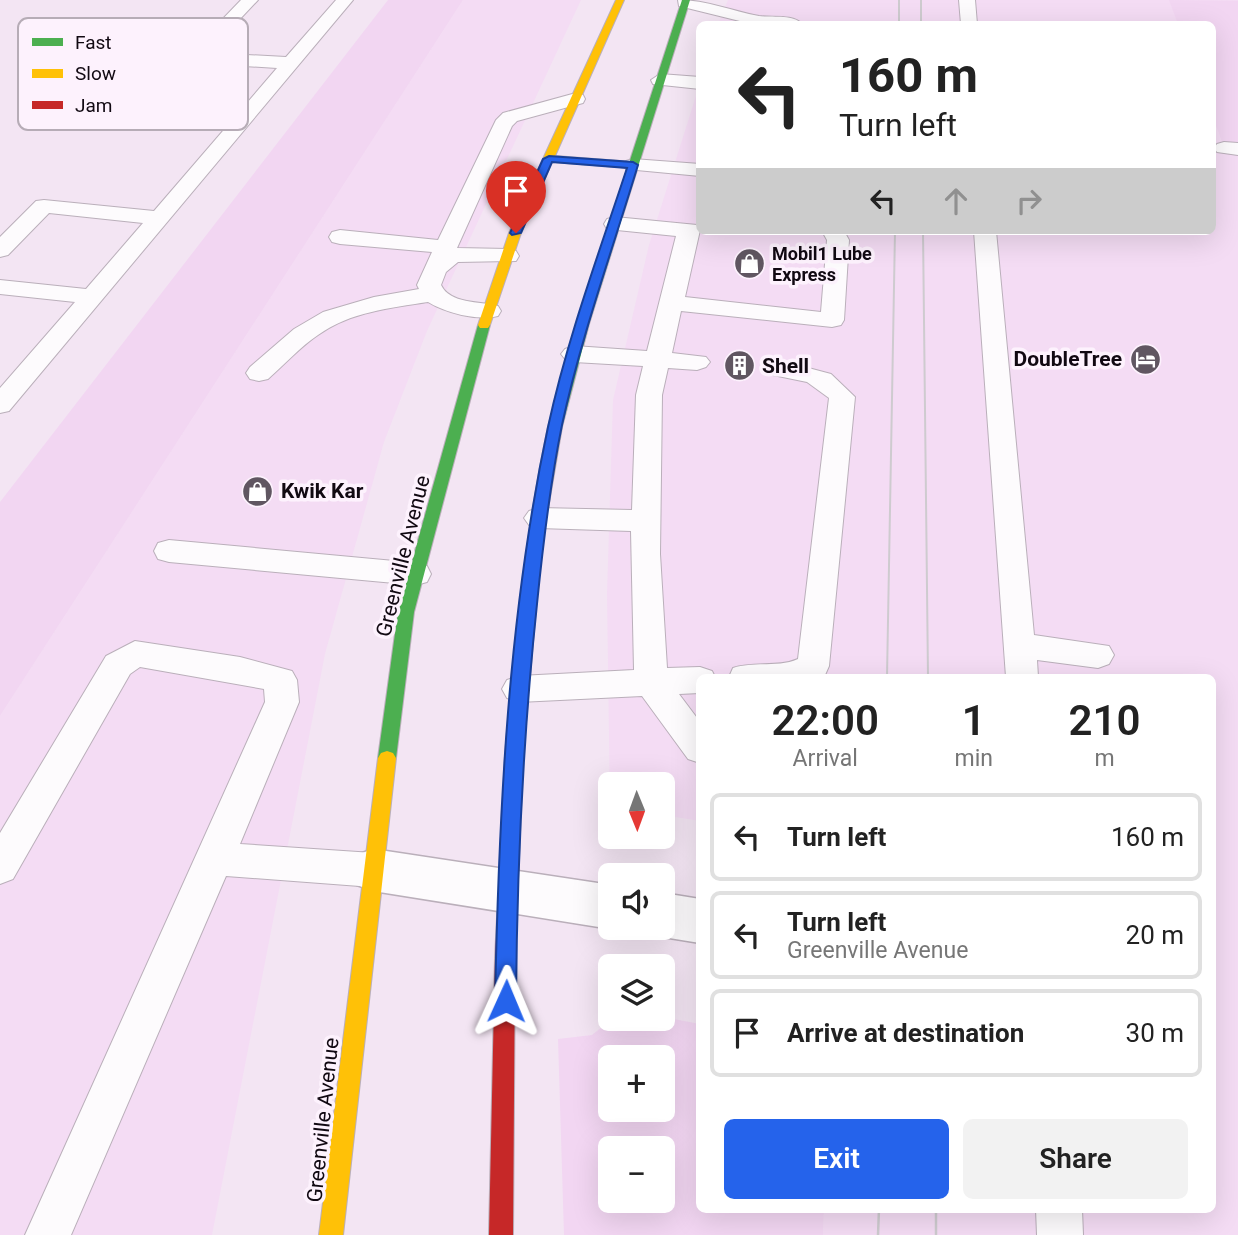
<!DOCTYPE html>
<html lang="en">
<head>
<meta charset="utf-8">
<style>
  body { margin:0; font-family:Roboto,sans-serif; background:#f2f2f2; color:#222; height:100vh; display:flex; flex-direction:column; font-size:26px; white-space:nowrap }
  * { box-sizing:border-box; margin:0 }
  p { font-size:23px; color:#767676 }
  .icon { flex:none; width:38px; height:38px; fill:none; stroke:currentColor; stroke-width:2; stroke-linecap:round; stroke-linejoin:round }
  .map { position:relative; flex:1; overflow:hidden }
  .sheet { position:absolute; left:696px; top:674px; width:520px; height:539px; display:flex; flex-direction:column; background:#fff; border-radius:10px; box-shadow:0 7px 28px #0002 }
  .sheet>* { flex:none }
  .banner { position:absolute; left:696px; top:21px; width:520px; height:214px; border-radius:10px; box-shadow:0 7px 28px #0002; background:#fff; color:#222; overflow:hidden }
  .needle { width:46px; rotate:179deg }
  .tools { position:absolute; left:598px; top:772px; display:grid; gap:14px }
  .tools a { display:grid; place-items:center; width:77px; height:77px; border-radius:10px; background:#fff; box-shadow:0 7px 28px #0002; font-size:35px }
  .pin { position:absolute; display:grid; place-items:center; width:60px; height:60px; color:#fff; margin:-72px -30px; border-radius:50% 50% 50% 0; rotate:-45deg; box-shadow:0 0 7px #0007 }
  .pin .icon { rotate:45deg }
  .me { position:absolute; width:77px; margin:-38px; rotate:1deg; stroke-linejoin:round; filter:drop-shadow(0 0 5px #0008) }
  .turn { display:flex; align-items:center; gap:24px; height:147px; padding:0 28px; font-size:32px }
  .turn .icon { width:91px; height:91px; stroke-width:2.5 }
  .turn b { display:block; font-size:49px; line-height:60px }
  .lanes { display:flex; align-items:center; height:66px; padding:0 28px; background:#0003; justify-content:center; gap:35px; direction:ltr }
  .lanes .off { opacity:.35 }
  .eta { display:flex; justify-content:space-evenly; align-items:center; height:119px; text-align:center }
  .eta b { font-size:42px; font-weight:600; line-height:49px }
  .action { display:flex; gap:14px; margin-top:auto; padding:14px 28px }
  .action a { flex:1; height:80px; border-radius:10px; background:#2563eb; color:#fff; font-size:28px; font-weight:600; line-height:80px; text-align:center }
  .action a+a { background:#f2f2f2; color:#222 }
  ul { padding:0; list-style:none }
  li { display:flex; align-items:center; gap:21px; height:88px; margin:0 14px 10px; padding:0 14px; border:4px solid #e0e0e0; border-radius:10px }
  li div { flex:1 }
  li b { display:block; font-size:26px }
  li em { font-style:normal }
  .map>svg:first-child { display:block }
  .built { fill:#f4dcf4 }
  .green { fill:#f2d6f2; fill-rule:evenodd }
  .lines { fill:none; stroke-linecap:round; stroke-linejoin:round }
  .lane-casing { stroke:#baafba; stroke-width:2 }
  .street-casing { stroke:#baafba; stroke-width:3 }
  .fast-casing { stroke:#baafba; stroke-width:2 }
  .slow-casing { stroke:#baafba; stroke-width:2 }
  .jam-casing { stroke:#baafba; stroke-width:2 }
  .lane { fill:#fdfbfd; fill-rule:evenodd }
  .street { fill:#fdfbfd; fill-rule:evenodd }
  .fast { fill:#4caf50; fill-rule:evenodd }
  .slow { fill:#ffc107; fill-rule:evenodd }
  .jam { fill:#c62828; fill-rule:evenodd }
  .tram-far1 { stroke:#cecbcf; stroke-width:2 }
  .tram { stroke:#cecbcf; stroke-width:2.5 }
  .route { fill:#2563eb; stroke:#184099; stroke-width:2 }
  .labels { text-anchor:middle; stroke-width:7; stroke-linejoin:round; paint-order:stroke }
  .far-poi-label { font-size:18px; font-weight:bold; fill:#110912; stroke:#fdf2fd; text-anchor:start }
  .poi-label { font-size:21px; font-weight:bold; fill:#110912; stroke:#fdf2fd; text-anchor:start }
  .street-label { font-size:21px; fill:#110912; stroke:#fdf2fd }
  .key { fill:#fdf2fd; stroke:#b6acb6; stroke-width:2 }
  .key-label { font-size:19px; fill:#110912 }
</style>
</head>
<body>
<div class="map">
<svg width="1238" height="1235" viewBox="0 0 1238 1235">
  <rect width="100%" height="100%" fill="#f3e5f3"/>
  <!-- built -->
  <path class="built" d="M463,0H581L427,331L384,442L325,654L212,1235H0V716Z
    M728,0H1238V1235H823L824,1209H1213V677H700V821L663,815V784H611L610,807L607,594L613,400L649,245L700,83V231H1213V24H718Z"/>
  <!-- green -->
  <path class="green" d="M388,0H463L0,716V502Z
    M1169,0L1238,1V143L1222,142L1213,117V24H1178Z
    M663,1017L700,1024V1209H824L823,1235H564L558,1039L592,1035L612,1019ZM611,1057H663V1110H611ZM611,1148H663V1200H611Z"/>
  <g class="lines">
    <defs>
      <path id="lane" d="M241,0H258L208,53L286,57L336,0H353L9,411L0,413V388L75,302L0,294V280L86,289L143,223L49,213L8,255L0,257V237L36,201L44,200L154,211L277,68L194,63L185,58Z
        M678,0C707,0 732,11 759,16C772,18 793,14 802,24H752L679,6Z
        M959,0H975L977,24H961Z
        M660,74L700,77V89L653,84L651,80Z
        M576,93L583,95L585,99L583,103L517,121L512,126L457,248L508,249L516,251L519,256L516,261L458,262L446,272L441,285C450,304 479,301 498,306L501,311L498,316C477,321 446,313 428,302C390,308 350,312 318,335C300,347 285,364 268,379L259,381L250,379L246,373L250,367L294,329L323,312L374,297L419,289L417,285L432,252L340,244L332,242L329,237L332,232L340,230L438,240L496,120L503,113Z
        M1224,142L1238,143V155L1217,152L1214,148L1217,144Z
        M633,159L700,164V176L626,169L623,165L626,161Z
        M615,217L697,225L700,230L685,297L821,312L827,240L822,231H844L849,240L844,320L841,325L832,327L681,311L672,353L706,357L710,362L706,367L697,370L668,368L662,395L660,554L667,668L700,667L712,671L715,677H700V693L679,694L700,722V763L688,759L642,696L519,702L507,698L502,689L507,680L519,676L634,670L631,531L539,528L529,525L524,518L529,511L539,508L632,510L636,395L643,366L574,362L565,359L561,354L565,349L574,346L647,351L676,236L607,229L604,224L607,219Z
        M974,231H996L1034,635L1109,646L1114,655L1109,664L1098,668L1037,660L1038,677H1006Z
        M782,361L831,374L855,397L829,666L825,675L820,677H729L733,668C754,661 778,668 798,659L829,398L807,382L773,375L769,369L773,363Z
        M169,540L416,563L427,566L431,574L427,582L416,585L169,562L158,559L154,551L158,543Z
        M135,641L240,657L292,671L297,680L299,702L240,844L373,853L386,858L392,870L386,882L373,887L226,876L71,1235H25L265,702L264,689L140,667L130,674L13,879L0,884V833L106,656Z
        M1036,1209H1082L1083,1235H1037Z"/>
      <path id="street" d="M373,849L611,885V928H614L611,929L373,891L357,885L350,870L357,855Z
        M663,893L700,899V943L663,937L646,930L645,928H663Z"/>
      <path id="fast" d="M682,0H690L589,324L562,427L555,431L550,430L548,427L577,324Z
        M484,321L490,325L414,612L396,758L393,763L387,765L381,763L378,758L398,612L478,325Z"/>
      <path id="slow" d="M616,0H624L555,156L633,162L638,165L633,168L552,162L521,233L490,325L488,328H480L478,325L509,233Z
        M555,423L562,427L541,550L523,756L520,761L514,763L508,761L505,756C514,645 525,536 548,427Z
        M387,751L393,753L396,758L343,1235H319L378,758L381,753Z"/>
      <path id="jam" d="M514,749L520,751L523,756L515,958L513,1235H489L495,958L505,756L508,751Z"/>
    </defs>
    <!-- lane casing -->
    <use href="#lane" class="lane-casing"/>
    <!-- street casing -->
    <use href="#street" class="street-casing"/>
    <!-- fast casing -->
    <use href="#fast" class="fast-casing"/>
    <!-- slow casing -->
    <use href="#slow" class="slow-casing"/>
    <!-- jam casing -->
    <use href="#jam" class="jam-casing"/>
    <!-- lane -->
    <use href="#lane" class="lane"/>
    <!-- street -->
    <use href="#street" class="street"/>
    <!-- fast -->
    <use href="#fast" class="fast"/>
    <!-- slow -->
    <use href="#slow" class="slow"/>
    <!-- jam -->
    <use href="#jam" class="jam"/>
    <!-- tram-far1 -->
    <path class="tram-far1" d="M899,0V24
      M921,0V24
      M923,231L928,677
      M887,677L895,231"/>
    <!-- tram -->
    <path class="tram" d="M936,1209V1235
      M878,1235L879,1209"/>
  </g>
  <!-- route -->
  <path class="route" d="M549,156L633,162L638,165C612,251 581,337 562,425C550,484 543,544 537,604C523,736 517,868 516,1001L513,1008L506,1011L498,1008L495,1001C499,810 508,614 548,427C567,339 599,253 627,168L552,162L521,233L512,235L510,233L543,159Z"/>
  <!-- icons -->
  <defs>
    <symbol id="shop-disc" viewBox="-11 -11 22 22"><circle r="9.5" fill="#605661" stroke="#fdf2fd"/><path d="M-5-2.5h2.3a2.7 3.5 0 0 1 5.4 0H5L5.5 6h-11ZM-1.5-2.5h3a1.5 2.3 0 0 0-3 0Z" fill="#fff"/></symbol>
    <symbol id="hotel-disc" viewBox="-11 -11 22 22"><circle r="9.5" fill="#605661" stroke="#fdf2fd"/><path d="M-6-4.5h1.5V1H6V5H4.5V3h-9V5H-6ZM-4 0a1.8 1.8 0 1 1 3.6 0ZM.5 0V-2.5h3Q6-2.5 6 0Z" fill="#fff"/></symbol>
    <symbol id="building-disc" viewBox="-11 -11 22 22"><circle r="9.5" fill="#605661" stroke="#fdf2fd"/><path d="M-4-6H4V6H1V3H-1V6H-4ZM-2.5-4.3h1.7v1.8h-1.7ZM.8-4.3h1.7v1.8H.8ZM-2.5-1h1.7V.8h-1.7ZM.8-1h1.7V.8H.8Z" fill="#fff"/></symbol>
  </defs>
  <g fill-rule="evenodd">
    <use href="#shop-disc" x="732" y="246" width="35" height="35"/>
    <use href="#hotel-disc" x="1128" y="342" width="35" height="35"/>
    <use href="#building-disc" x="722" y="348" width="35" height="35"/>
    <use href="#shop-disc" x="240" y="474" width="35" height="35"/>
  </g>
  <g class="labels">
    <!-- far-poi labels -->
    <g class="far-poi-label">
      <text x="772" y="260">Mobil1 Lube<tspan x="772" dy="21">Express</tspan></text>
    </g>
    <!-- poi labels -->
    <g class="poi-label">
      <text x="1122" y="366" text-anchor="end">DoubleTree</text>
      <text x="762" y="373">Shell</text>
      <text x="281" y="498">Kwik Kar</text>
    </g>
    <!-- street labels -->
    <g class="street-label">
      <text transform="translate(403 556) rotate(-76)" y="7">Greenville Avenue</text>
      <text transform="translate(323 1120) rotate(-84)" y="7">Greenville Avenue</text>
    </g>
  </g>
  <!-- legend -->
  <rect x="18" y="18" width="230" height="112" rx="10" class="key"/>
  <rect x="32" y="38" width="31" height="8" fill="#4caf50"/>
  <rect x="32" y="69" width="31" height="9" fill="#ffc107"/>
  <rect x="32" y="101" width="31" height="8" fill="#c62828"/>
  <g class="key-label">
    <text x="75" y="49">Fast</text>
    <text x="75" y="80">Slow</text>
    <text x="75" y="112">Jam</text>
  </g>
</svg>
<div class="tools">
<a><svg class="needle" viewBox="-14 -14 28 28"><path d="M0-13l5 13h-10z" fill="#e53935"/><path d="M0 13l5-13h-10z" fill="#767676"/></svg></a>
<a><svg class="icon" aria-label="sound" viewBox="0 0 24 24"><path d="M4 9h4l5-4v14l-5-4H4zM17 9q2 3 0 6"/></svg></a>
<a><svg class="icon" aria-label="layers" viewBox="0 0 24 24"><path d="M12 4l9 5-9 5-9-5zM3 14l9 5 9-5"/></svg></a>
<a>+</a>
<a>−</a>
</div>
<div class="pin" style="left:516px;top:233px;background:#d93025"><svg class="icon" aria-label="arrive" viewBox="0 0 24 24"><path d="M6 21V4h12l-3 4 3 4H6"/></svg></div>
<svg class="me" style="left:506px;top:1001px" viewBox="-20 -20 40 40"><path d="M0-17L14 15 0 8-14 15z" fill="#2563eb" stroke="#fff" stroke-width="4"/></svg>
<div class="banner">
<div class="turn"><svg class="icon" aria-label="left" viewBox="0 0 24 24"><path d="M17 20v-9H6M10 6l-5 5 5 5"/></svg><div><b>160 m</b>Turn left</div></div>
<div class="lanes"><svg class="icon" aria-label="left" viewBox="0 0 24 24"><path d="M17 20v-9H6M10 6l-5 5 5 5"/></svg><svg class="icon off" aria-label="ahead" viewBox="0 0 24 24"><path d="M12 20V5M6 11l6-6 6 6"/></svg><svg class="icon off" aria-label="right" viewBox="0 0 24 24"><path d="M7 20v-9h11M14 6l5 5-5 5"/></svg></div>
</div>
<section class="sheet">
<div class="eta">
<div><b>22:00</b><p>Arrival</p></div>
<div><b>1</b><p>min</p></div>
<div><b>210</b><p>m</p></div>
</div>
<ul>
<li><svg class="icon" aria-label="left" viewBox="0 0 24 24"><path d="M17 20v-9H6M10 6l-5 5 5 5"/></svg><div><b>Turn left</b></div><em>160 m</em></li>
<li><svg class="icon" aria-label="left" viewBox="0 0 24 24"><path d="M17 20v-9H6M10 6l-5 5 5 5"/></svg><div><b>Turn left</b><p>Greenville Avenue</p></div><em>20 m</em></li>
<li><svg class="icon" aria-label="arrive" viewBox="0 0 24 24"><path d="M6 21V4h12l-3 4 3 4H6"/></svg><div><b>Arrive at destination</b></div><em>30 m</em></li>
</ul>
<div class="action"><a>Exit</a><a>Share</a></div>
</section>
</div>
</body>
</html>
